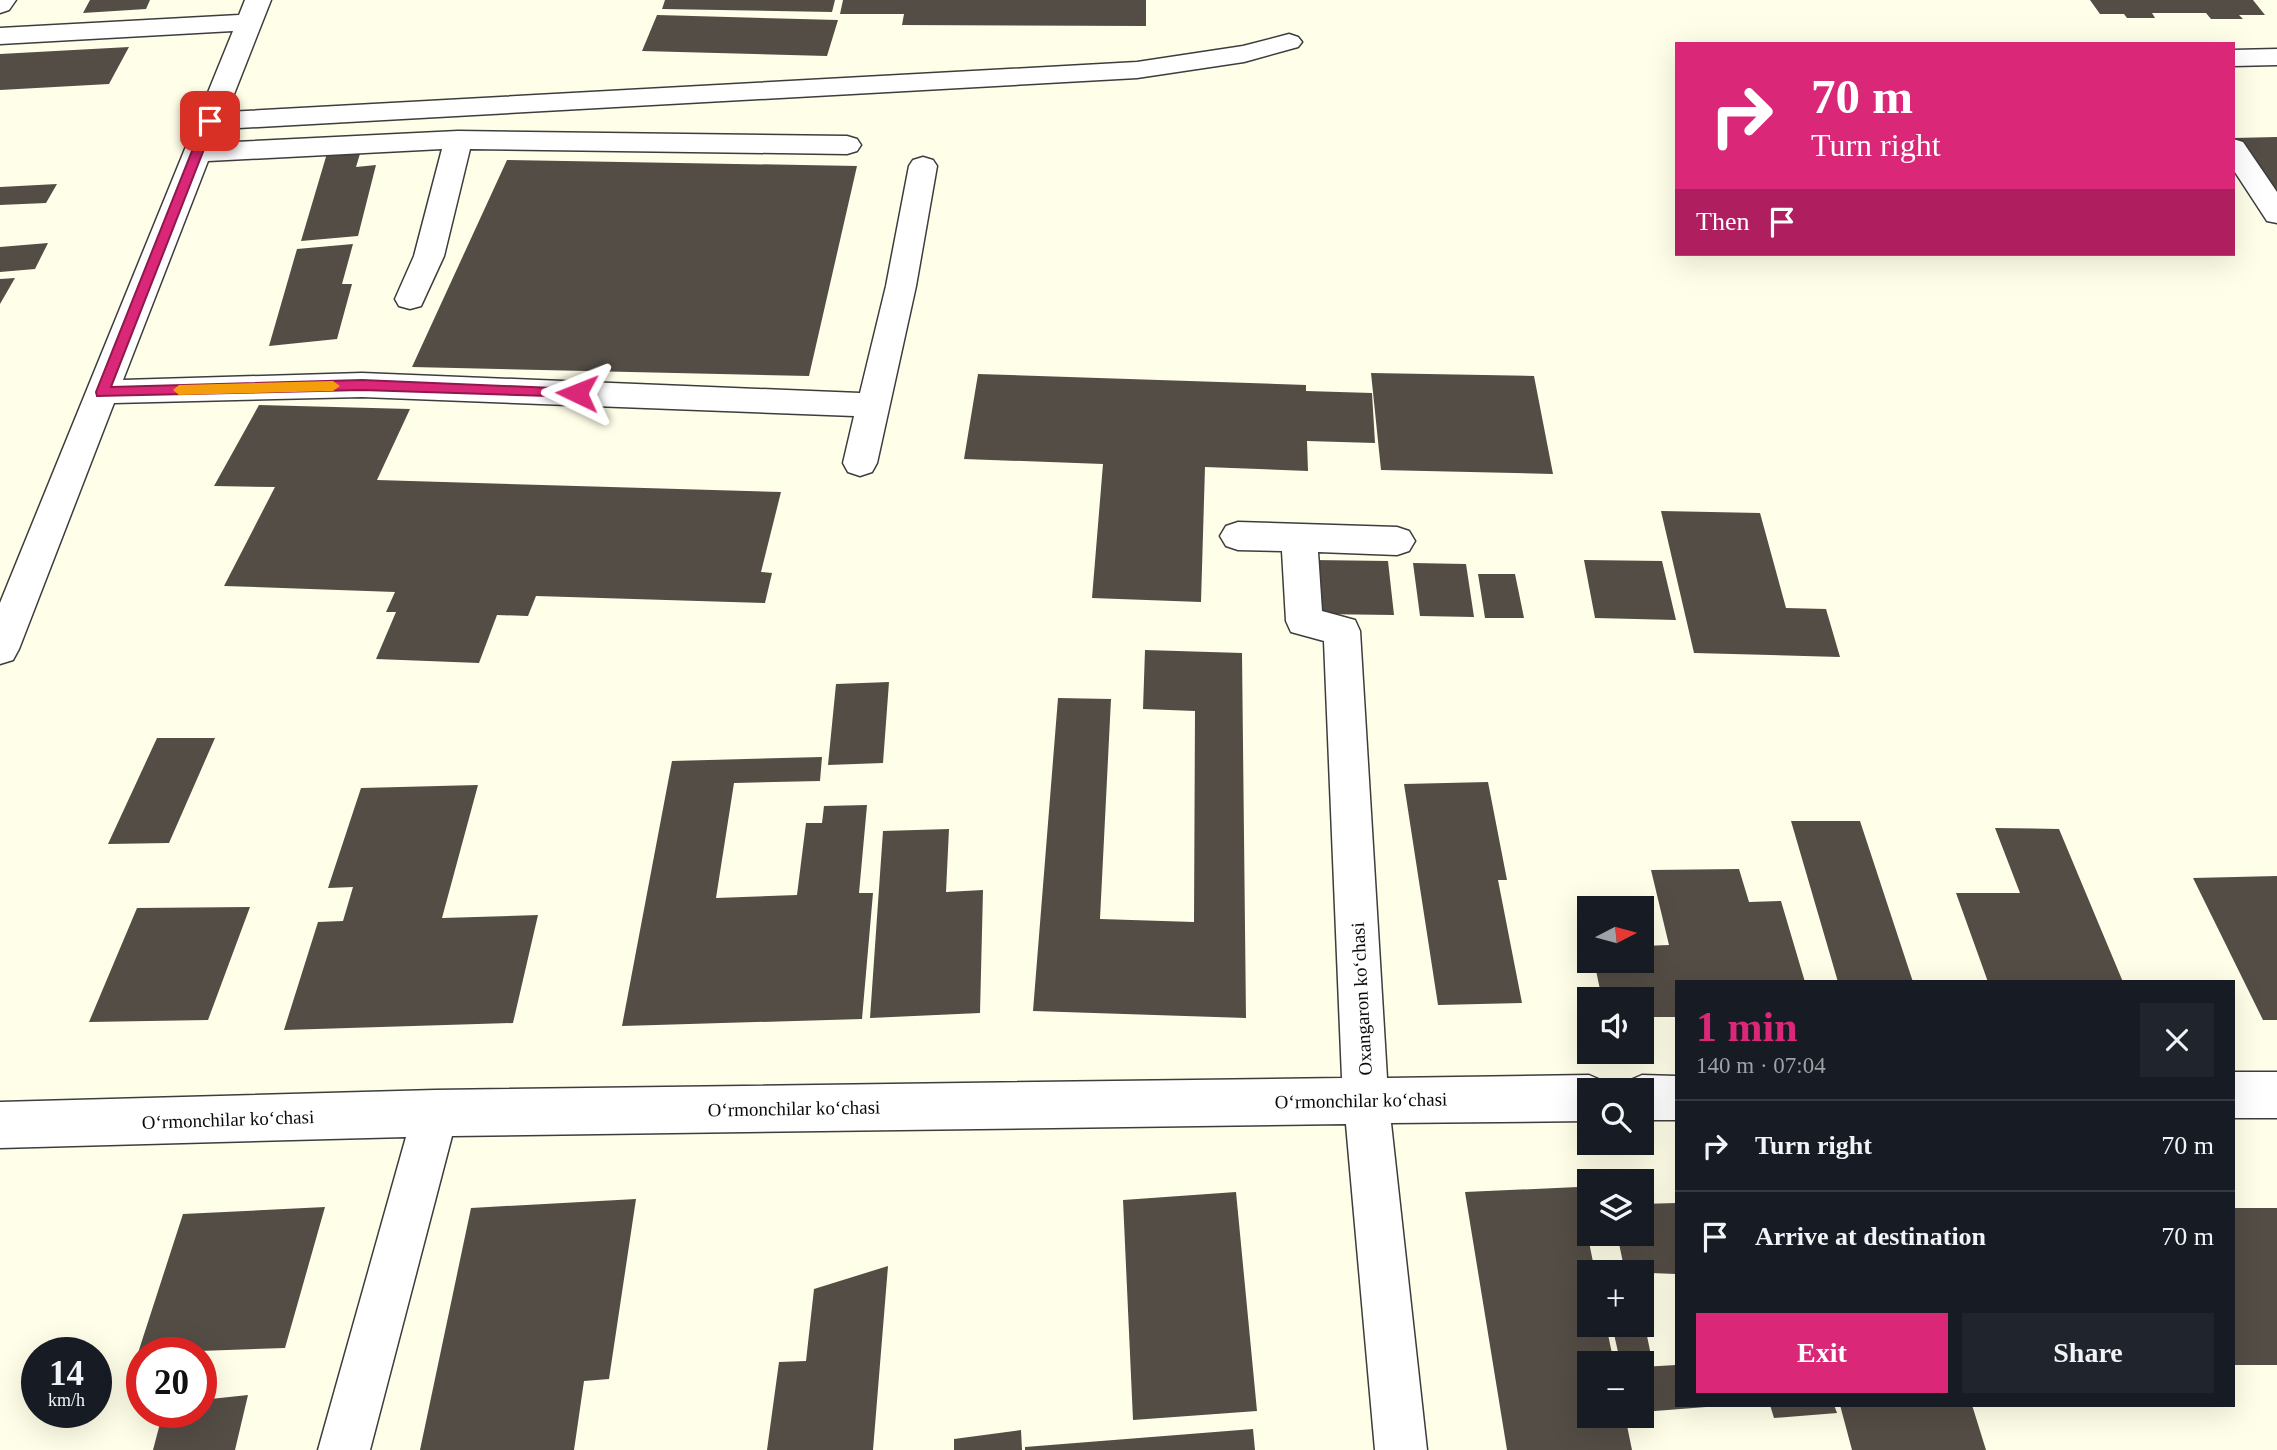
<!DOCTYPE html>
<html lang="en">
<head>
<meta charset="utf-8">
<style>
  body { margin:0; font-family:"Times New Roman",serif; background:#20242c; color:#f1f3f6; height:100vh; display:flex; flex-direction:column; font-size:26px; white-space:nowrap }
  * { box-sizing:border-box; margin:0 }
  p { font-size:23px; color:#9ea1a6 }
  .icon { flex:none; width:38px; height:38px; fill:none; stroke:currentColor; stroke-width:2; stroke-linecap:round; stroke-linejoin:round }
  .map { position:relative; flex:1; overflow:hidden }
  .details { position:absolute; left:1675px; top:980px; width:560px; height:427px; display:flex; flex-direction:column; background:#171b24; border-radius:0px; box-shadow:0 7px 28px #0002 }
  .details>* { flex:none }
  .guide { position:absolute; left:1675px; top:42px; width:560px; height:214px; border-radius:0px; box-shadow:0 7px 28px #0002; background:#db2777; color:#fff; overflow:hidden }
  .needle { width:46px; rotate:84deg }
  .fabs { position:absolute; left:1577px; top:896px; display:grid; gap:14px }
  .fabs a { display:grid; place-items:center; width:77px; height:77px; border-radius:0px; background:#171b24; box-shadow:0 7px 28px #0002; font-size:35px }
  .speed { position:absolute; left:21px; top:1337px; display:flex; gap:14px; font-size:35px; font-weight:700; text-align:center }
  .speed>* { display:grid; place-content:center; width:91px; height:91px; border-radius:50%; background:#171b24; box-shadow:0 7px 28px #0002; line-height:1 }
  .speed small { font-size:18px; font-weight:400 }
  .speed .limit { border:10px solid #d22; background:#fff; color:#111 }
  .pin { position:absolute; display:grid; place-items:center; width:60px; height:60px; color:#fff; margin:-30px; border-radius:14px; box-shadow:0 4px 10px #0006 }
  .me { position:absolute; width:77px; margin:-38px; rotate:272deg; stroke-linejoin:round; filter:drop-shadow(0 0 5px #0008) }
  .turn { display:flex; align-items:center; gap:24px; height:147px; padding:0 21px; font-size:32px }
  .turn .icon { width:91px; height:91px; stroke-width:2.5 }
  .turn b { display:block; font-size:49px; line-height:60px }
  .then { display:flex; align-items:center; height:66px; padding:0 21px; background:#0003; gap:14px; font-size:26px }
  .round { display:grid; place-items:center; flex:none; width:74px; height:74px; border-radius:0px; background:#20242c }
  .overview { display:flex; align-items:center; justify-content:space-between; height:119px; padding:0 21px }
  h1 { font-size:42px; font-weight:700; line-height:52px; color:#db2777 }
  .primary-button { display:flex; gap:14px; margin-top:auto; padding:14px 21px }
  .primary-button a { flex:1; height:80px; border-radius:0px; background:#db2777; color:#fff; font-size:28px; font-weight:700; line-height:80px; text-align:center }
  .primary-button a+a { background:#20242c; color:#f1f3f6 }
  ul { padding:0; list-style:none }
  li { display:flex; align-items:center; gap:21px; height:91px; padding:0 21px; border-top:2px solid #363941 }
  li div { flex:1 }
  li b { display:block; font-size:26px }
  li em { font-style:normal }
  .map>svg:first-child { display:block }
  .building { fill:#544d46 }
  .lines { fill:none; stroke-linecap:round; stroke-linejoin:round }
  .minor-casing { stroke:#3d3d3d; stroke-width:3 }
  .minor { fill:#fff; fill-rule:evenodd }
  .route { fill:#db2777; stroke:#8e194d; stroke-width:2 }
  .slow { fill:#f59e0b }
  .labels { text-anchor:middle; stroke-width:7; stroke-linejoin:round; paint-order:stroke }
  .street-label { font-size:19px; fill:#0a0a0a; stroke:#fff }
</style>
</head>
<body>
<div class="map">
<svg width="2277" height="1450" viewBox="0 0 2277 1450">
  <rect width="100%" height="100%" fill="#fffee8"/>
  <!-- building -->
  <path class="building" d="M90,0H150L146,9L83,13Z
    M665,0H835L832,12L662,9Z
    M843,0H1146V26L902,25L904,14H840Z
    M2090,0H2253L2265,15H2239L2243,19H2211L2206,13H2152L2155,18H2127L2124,14H2100Z
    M657,15L838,20L827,56L642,51Z
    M129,47L109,84L0,90V54Z
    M2277,137V192L2233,138Z
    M362,147L356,167L376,165L358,236L301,241L328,150Z
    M507,160L857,166L809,376L412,367Z
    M57,184L46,203L0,205V187Z
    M48,243L35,269L0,272V247Z
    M353,244L342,284H352L337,339L269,346L297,249Z
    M15,278L0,304V279Z
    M1371,373L1534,376L1553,474L1381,470Z
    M978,374L1306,385V391L1372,393L1375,443L1307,441L1308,471L1205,467L1201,602L1092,598L1103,464L964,459Z
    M259,405L410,409L377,480L781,492L761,572L772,573L765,603L536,596L528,616L497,615L479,663L376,659L396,612H386L395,592L224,586L275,487L214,486Z
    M1661,511L1760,513L1786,608L1826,609L1840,657L1694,653Z
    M1313,560L1388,561L1394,615L1316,614Z
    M1584,560L1662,561L1676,620L1595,618Z
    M1413,563L1466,564L1474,617L1420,616Z
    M1478,574H1515L1524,618H1485Z
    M1145,650L1242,653L1246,1018L1033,1011L1058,698L1111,699L1100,919L1194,922L1195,711L1143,709Z
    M889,682L883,763L828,765L836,684Z
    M157,738H215L169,843L108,844Z
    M822,757L820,781L734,783L716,898L797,895L806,823H822L824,806L867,805L859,893H873L862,1019L622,1026L672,761Z
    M1488,782L1507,880H1498L1522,1003L1438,1005L1404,784Z
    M478,785L442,918L538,915L513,1023L284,1030L318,922L343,921L353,887L328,888L361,788Z
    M1791,821H1860L1913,982H1838Z
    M1995,828L2059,829L2123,982H1988L1956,893H2020Z
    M949,829L946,892L983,890L980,1013L870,1018L883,831Z
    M1739,869L1749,902L1781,901L1805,982H1676V1017H1642V999H1602L1594,961H1642V946L1669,945L1651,870Z
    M2277,876V1020H2263L2193,878Z
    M250,907L208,1020L89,1022L137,908Z
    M1578,1187L1595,1272H1589V1325H1606L1614,1363H1589V1416H1625L1632,1450H1507L1465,1192Z
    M1236,1192L1257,1411L1133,1420L1123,1200Z
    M636,1199L609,1379L584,1381L574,1450H420L471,1208Z
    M1676,1203V1274L1625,1272L1617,1234H1642V1204Z
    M325,1207L285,1348L142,1353L137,1356L183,1214Z
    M2233,1208H2277V1365H2233Z
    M888,1266L873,1450H767L779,1362L806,1361L814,1289Z
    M1643,1317L1652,1360L1620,1361L1612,1325H1642Z
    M1676,1365V1405L1706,1407L1642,1412V1367Z
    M248,1395L235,1450H153L163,1412H201V1400Z
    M1770,1405H1834L1837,1413L1774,1418Z
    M1840,1405H1972L1986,1450H1852Z
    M1253,1429L1255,1450H1025V1447Z
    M1021,1430L1022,1450H954V1439Z"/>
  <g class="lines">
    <defs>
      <path id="minor" d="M0,0H16L9,10L0,13Z
        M245,0H271L227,112L1137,62L1243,46L1289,34L1298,37L1302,42L1298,47L1244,62L1137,78L221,129L215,143L458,131L847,136L857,139L861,145L857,151L847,154L470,149L444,256L421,306L410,309L399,306L395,299L414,256L442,149L208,161L123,380L362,373L860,393L886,286L909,166L913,160L923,157L933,160L937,166L916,286L877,463L872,472L860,476L848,472L843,463L854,416L362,397L114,403L19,649L13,660L0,664V603L233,31L0,44V28L239,15Z
        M2277,49V65L2233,66V50Z
        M2233,139L2243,142L2277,192V223L2267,221L2233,169Z
        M1238,522L1397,527L1409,531L1415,541L1409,551L1397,555L1318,552L1322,611L1355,620L1360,631L1387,1078L1589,1075L1605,1082L1608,1090H1589V1121L1391,1123L1427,1450H1375L1346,1124L452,1136L370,1450H318L406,1137L0,1148V1102L435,1090L1342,1078L1324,641L1291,632L1286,621L1282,551L1238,550L1226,546L1220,536L1226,526Z
        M2233,1072H2277V1118H2233Z
        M1642,1075L1676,1076V1120H1642V1090H1623L1626,1082Z"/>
    </defs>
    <!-- minor casing -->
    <use href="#minor" class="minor-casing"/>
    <!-- minor -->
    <use href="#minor" class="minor"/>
  </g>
  <!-- route -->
  <path class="route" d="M210,117L215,121L111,387L362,380L577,389L582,390V397L362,390L97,396L96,392L204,121Z"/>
  <!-- slow -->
  <path class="slow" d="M333,381L340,386L333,391L179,395L173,390L179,385Z"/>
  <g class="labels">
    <!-- street labels -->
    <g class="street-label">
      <text transform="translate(1361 999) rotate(-93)" y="7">Oxangaron koʻchasi</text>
      <text transform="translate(1361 1100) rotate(-1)" y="7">Oʻrmonchilar koʻchasi</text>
      <text transform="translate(794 1108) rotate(-1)" y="7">Oʻrmonchilar koʻchasi</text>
      <text transform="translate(228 1119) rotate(-2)" y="7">Oʻrmonchilar koʻchasi</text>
    </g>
  </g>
</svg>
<div class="fabs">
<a><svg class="needle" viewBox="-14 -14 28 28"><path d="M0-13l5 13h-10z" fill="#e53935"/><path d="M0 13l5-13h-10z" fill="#9ea1a6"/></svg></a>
<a><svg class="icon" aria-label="sound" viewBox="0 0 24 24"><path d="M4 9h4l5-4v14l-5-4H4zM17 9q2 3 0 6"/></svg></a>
<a><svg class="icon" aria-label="search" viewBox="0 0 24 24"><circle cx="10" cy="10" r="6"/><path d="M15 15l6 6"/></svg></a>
<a><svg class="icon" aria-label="layers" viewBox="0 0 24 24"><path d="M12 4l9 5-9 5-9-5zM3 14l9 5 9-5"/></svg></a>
<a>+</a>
<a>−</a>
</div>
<div class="speed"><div>14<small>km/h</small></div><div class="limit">20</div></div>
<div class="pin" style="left:210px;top:121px;background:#d93025"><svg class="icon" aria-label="arrive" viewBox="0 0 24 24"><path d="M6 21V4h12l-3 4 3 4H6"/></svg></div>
<svg class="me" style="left:577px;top:393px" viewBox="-20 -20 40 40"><path d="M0-17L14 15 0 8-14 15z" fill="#db2777" stroke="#fff" stroke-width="4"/></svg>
<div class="guide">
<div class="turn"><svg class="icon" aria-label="right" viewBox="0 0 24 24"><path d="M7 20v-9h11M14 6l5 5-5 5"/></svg><div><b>70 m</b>Turn right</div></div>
<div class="then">Then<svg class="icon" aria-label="arrive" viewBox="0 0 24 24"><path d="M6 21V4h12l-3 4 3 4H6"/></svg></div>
</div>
<section class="details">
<div class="overview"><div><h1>1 min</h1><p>140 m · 07:04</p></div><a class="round"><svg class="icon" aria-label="close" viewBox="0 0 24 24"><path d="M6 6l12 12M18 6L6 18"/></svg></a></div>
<ul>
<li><svg class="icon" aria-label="right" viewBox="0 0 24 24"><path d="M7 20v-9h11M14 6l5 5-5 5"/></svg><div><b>Turn right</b></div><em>70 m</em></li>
<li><svg class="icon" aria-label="arrive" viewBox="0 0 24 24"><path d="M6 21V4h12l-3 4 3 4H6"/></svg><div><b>Arrive at destination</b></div><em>70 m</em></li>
</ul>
<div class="primary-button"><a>Exit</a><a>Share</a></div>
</section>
</div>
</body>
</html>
